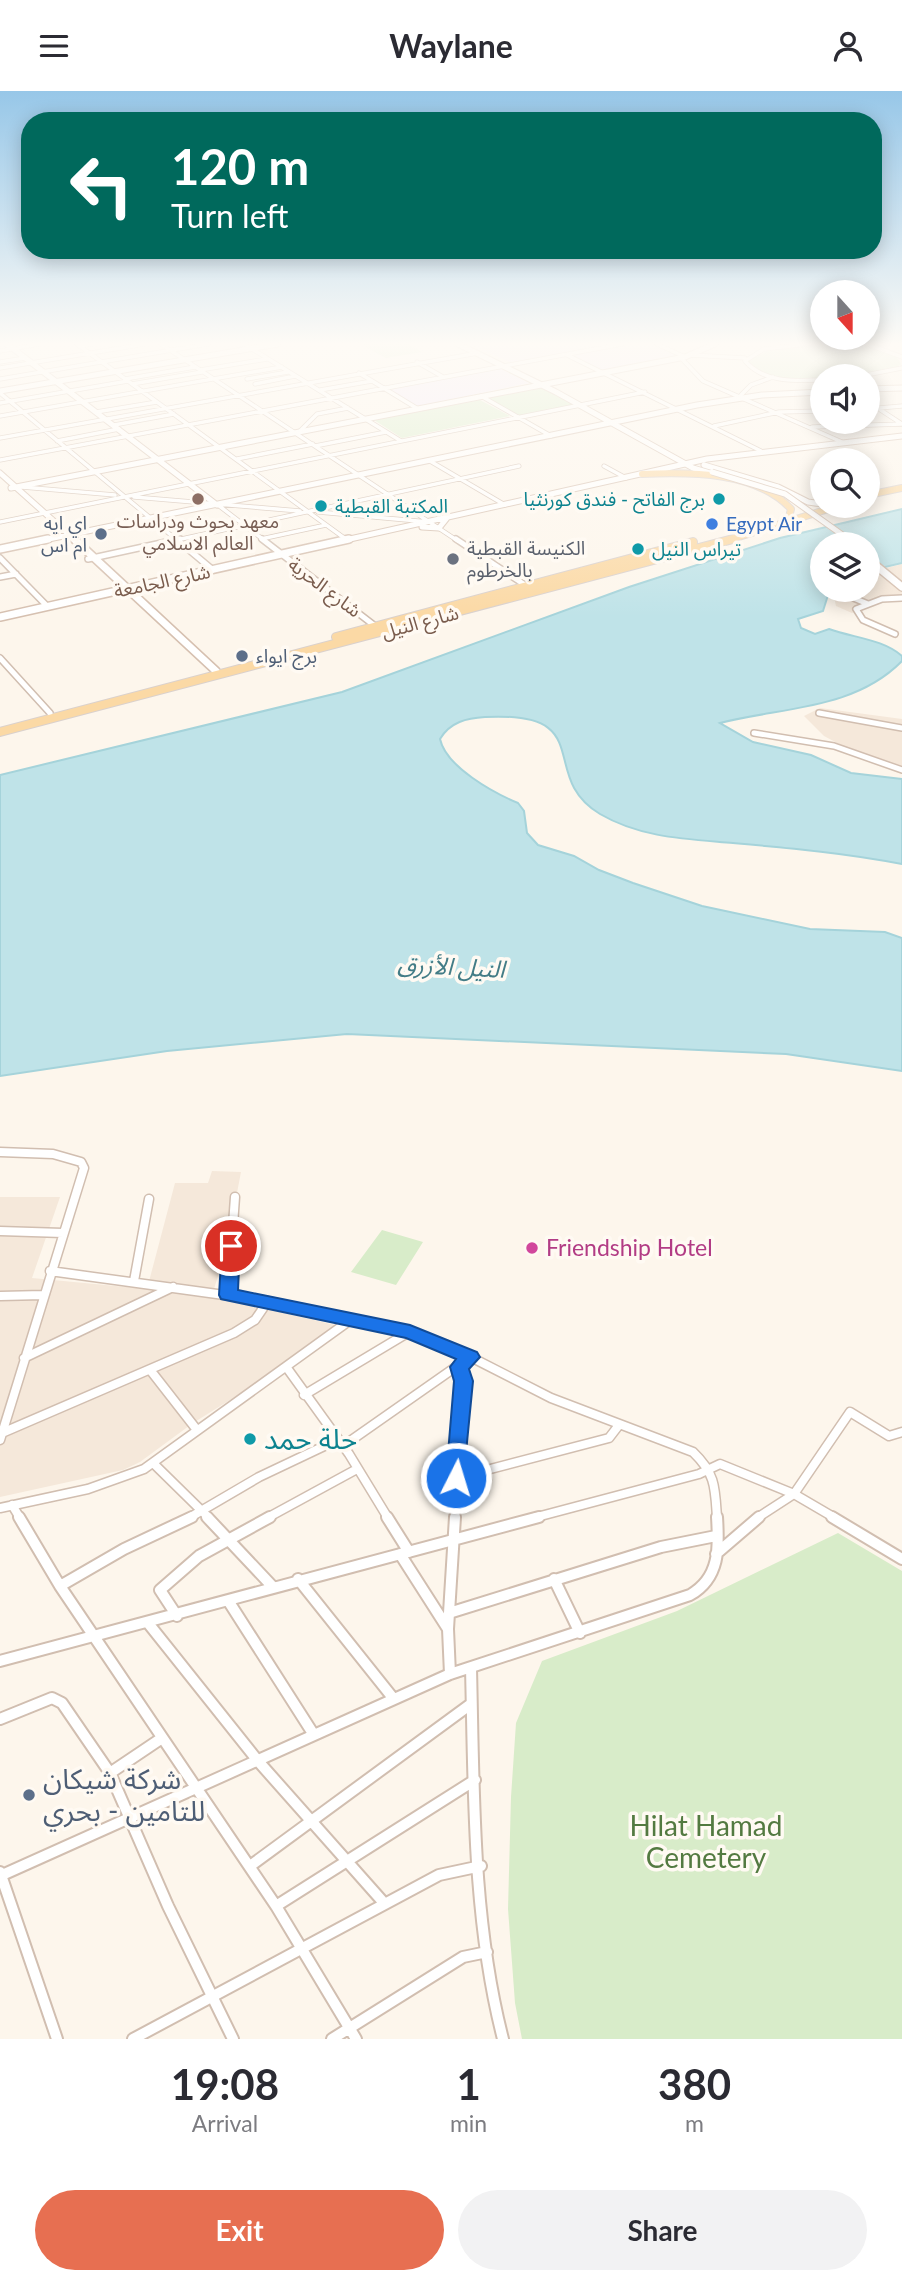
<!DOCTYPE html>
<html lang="en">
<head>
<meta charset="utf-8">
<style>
  body { margin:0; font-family:Lato,"Noto Sans Arabic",sans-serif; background:#f2f2f3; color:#2b2b33; height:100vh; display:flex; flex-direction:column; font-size:26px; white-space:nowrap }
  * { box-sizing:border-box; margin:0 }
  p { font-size:23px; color:#7c7c81 }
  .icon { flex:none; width:38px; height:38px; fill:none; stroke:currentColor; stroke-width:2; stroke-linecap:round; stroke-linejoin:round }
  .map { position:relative; height:1948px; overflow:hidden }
  .side { display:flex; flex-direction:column; background:#fff; flex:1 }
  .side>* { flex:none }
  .top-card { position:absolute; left:21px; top:21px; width:861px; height:147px; border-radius:28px; box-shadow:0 4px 18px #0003; background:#00695c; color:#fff; overflow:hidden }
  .needle { width:46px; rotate:159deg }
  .fabs { position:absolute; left:810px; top:189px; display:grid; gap:14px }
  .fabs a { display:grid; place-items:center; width:70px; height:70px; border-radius:50%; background:#fff; box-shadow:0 4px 18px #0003; font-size:35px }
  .pin { position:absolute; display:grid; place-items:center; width:60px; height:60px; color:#fff; margin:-30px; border:4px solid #fff; border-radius:50%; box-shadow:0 2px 7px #0007 }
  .me { position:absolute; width:77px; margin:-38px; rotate:5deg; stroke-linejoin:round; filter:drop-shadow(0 0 5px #0008) }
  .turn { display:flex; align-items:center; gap:24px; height:147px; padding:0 35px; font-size:32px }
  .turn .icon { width:91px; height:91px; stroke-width:2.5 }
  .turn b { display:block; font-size:49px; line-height:60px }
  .eta { display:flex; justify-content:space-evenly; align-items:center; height:119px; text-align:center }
  .eta b { font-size:42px; font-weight:700; line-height:49px }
  .cta { display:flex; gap:14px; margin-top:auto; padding:14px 35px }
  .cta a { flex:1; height:80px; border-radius:42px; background:#e76f51; color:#fff; font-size:28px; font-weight:700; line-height:80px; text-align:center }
  .cta a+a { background:#f2f2f3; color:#2b2b33 }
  header { display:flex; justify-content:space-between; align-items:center; height:91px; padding:0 35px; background:#fff; font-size:32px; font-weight:700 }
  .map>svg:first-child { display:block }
  .residential { fill:#f5e8da }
  .education { fill:#f3e8fa }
  .green { fill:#d8ecc9 }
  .water { fill:#bfe3e8; stroke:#a5d3da; stroke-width:2 }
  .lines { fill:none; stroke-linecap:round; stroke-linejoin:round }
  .street-far3-casing { stroke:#d1beb0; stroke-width:5 }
  .street-far2-casing { stroke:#d1beb0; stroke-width:8 }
  .street-far1-casing { stroke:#d1beb0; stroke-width:11 }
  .street-casing { stroke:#d1beb0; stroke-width:14 }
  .secondary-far1-casing { stroke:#d6c0b0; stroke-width:7 }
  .secondary-casing { stroke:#d6c0b0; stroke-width:10 }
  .primary-far1-casing { stroke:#dad1cd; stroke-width:8 }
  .primary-casing { stroke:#dad1cd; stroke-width:10 }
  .street-far3 { stroke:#fff; stroke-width:3.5 }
  .street-far2 { stroke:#fff; stroke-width:5 }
  .street-far1 { stroke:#fff; stroke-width:8 }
  .street { stroke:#fff; stroke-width:10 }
  .secondary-far1 { stroke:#fff; stroke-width:5 }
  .secondary { stroke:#fff; stroke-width:7 }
  .primary-far1 { stroke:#fbd9a5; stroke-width:6 }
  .primary { stroke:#fbd9a5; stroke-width:8 }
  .secondary-bridge-far1-casing { stroke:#d6c0b0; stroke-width:7; stroke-linecap:butt }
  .secondary-bridge-casing { stroke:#d6c0b0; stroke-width:10; stroke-linecap:butt }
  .secondary-bridge-far1 { stroke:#fff; stroke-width:5 }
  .secondary-bridge { stroke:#fff; stroke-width:7 }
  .route { fill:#1a73e8; stroke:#114b97; stroke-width:2 }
  .education-dot { fill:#8d6e63; stroke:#fffaf3; stroke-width:2.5 }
  .culture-dot { fill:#0f9aa8; stroke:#fffaf3; stroke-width:2.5 }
  .shop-dot { fill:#3f7fe0; stroke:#fffaf3; stroke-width:2.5 }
  .service-dot { fill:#5c6f8a; stroke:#fffaf3; stroke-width:2.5 }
  .worship-dot { fill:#6b7280; stroke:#fffaf3; stroke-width:2.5 }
  .hotel-dot { fill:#d1479c; stroke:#fffaf3; stroke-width:2.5 }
  .labels { text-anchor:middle; stroke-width:7; stroke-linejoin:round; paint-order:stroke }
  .far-culture-label { font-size:19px; fill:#0d838f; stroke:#fffaf3; text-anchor:start }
  .far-education-label { font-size:19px; fill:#785e54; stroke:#fffaf3 }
  .far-service-label { font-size:19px; fill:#4e5e75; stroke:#fffaf3; text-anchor:end }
  .far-shop-label { font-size:19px; fill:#366cbe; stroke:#fffaf3; text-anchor:start }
  .far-worship-label { font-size:19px; fill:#5b616d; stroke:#fffaf3; text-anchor:start }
  .far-street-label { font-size:19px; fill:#7a5c4d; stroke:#fffaf3 }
  .hotel-label { font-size:23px; fill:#b23c85; stroke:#fffaf3; text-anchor:start }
  .water-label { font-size:24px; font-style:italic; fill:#437c86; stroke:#fffaf3 }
  .near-culture-label { font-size:28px; fill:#0d838f; stroke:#fffaf3; text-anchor:start }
  .near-service-label { font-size:28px; fill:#4e5e75; stroke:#fffaf3; text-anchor:start }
  .near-park-label { font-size:28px; fill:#537a41; stroke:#fffaf3 }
</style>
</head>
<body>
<header><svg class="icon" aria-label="menu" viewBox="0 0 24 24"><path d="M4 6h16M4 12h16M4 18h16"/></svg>Waylane<svg class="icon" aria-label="person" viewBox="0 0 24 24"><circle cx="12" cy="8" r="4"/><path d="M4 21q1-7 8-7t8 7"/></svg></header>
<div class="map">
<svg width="902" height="1948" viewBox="0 0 902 1948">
  <rect width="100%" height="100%" fill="#fdf6ec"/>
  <!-- residential -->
  <path class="residential" d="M902,473V507L876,511L852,522L836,515L834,506L844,499H868V482Z
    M820,617L902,628V679L875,672L824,645L804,625Z
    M212,1080L241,1081L227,1154L212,1205L335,1234L270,1284L193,1332L140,1371L123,1379L0,1406V1106H60L32,1187L147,1198L175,1092H208Z"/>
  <!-- education -->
  <path class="education" d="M469,253H610L512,272Z
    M625,253H655L682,266L604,280L570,263Z
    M499,277L529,292L418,315L389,299Z"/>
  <!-- green -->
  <path class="green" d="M360,253H408L422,261L386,267Z
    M824,253C843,253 893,251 901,273C881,292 848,278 825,285C806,291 764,291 748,270L770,259Z
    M542,295L577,314L518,326L483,305Z
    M480,309L510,325L402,347L374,329Z
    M382,1139L423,1151L396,1194L351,1181Z
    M838,1442L902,1480V1948H522L515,1912L508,1818L511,1706L516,1632L542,1570L677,1520Z"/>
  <!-- water -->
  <path class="water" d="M902,418V472L868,480V453H822V499H834L828,504L823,520L798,528L801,537L815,543L829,538C854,547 883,548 902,565V570C854,619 782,616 720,632L753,651L811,664L851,682L902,688V773C846,762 789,757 733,752C687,748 641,747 600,723C536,685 600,620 485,626C467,627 450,631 440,648C446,676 494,702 518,712L524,720L527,742L538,754L574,765L599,779L633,792L702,815L810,838L885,841L902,847V980L786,963L347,943L167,960L0,985V684L342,601L629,496L780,447Z"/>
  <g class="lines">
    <defs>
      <path id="street-far3" d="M77,253L347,449
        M161,253L458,450
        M244,253L401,350
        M657,253L685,266
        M807,253L764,258L745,270C764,292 795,290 822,289
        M867,253L902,266
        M80,255L93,253
        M0,260L39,253
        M567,264L761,360
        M690,264L745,267
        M681,267L703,290L842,351
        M0,271L25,267
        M417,271L443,286
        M0,277L145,253
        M200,279L267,268
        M359,282L418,318
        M861,285L902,277
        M0,288L208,253
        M125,288L195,276
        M247,288L288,281
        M132,293L202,281
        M255,293L295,285
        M320,299L372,290
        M0,302L178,450
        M741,304L751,294L773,286
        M481,305L551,345
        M868,305L879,318L902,333
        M0,312L128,290
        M868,318L902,315
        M96,321L157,311
        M0,325L282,276
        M114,334L174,323
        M714,335L779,321L822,320
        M812,336L902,333
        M299,341L317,323L348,317
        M0,347L478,262
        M57,350L119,338
        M315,355L386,341
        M237,368L313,353
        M0,369L622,253
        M430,370L505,414
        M604,375L626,387
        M22,396L115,404
        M134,406L300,420
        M218,414L265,450
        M318,421L429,431
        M0,431L645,301
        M261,448L326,434
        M172,450L519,375"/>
      <path id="street-far2" d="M176,448L213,479
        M262,448L375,535
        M456,448L525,494
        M0,467L47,515
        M88,468L180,448
        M0,486L16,483
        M851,506L868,513
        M895,543L863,529L856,518L882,508L902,507
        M0,567L50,622
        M819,622L902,637
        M754,642L834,655L902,679"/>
      <path id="street-far1" d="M0,1061L53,1063L81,1071L84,1077L0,1349
        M0,1140L63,1142
        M50,1180L268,1210L409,1241L451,1256L551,1307L693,1361C716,1383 715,1397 717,1427
        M134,1190L149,1108
        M228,1204L235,1106
        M0,1205L43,1204
        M24,1267L173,1196
        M287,1277L349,1363L388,1427
        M151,1280L197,1339
        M304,1304L409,1241
        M2,1342L234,1242L255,1229L268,1210
        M343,1355L470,1266
        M153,1372L209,1427
        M456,1387L609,1347L619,1334
        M12,1414L20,1427
        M0,1417L88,1398L144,1378L349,1230
        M189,1427L259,1386L337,1349
        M267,1427L357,1378
        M455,1427L464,1290L459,1276
        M533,1427L699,1383L720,1373L794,1403L835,1427
        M757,1427L794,1403L850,1321L889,1345L902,1341"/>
      <path id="street" d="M19,1426L60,1495L276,1815L356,1948
        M207,1426L272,1495
        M387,1426L409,1461
        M832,1426L902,1468
        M400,1463L448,1538
        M716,1463L759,1426
        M298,1488L393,1607
        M554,1488L580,1542
        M60,1495L124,1458L192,1426
        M229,1511L314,1644
        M449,1522L661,1456L716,1445
        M177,1525L160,1499L199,1465L270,1426
        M148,1532L258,1670L384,1812
        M0,1570L539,1426
        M471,1577C474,1700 472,1828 503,1948
        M450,1583L448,1538L455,1426
        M0,1628L52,1607L62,1612L110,1682L168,1815L233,1948
        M110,1682L162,1647
        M250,1775L471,1613
        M0,1781L57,1948
        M0,1785L450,1583L690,1504C720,1487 719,1457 717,1426
        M276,1815L475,1689
        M133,1948L439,1784L481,1775
        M332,1948L463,1866L487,1861"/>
      <path id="secondary-far1" d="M7,253L217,414
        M458,253L556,301L693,377L710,382
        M868,298L902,297
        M0,300L278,253
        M704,374L778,396L808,411L822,413
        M0,382L76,450
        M11,397L685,266L715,253
        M422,436L439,437L447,427
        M39,450L697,314L762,304L822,301
        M341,450L707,368L902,345"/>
      <path id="secondary" d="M74,448L216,580
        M0,458L48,448
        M868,468L902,496
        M0,526L349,448"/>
      <path id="primary-far1" d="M642,383C690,381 756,380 791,418L789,426
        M868,404L902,397
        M726,450L838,415"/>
      <path id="primary" d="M336,546L693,451
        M0,641L733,448"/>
    </defs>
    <!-- street-far3 casing -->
    <use href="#street-far3" class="street-far3-casing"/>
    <!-- street-far2 casing -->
    <use href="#street-far2" class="street-far2-casing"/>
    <!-- street-far1 casing -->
    <use href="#street-far1" class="street-far1-casing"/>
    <!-- street casing -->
    <use href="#street" class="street-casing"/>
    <!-- secondary-far1 casing -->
    <use href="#secondary-far1" class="secondary-far1-casing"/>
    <!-- secondary casing -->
    <use href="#secondary" class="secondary-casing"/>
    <!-- primary-far1 casing -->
    <use href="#primary-far1" class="primary-far1-casing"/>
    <!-- primary casing -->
    <use href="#primary" class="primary-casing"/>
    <!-- street-far3 -->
    <use href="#street-far3" class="street-far3"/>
    <!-- street-far2 -->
    <use href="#street-far2" class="street-far2"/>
    <!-- street-far1 -->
    <use href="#street-far1" class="street-far1"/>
    <!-- street -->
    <use href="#street" class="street"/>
    <!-- secondary-far1 -->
    <use href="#secondary-far1" class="secondary-far1"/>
    <!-- secondary -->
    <use href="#secondary" class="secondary"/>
    <!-- primary-far1 -->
    <use href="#primary-far1" class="primary-far1"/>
    <!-- primary -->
    <use href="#primary" class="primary"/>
    <defs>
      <path id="secondary-bridge-far1" d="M712,381L785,403L851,450"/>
      <path id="secondary-bridge" d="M848,448L855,453"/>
    </defs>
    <!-- secondary-bridge-far1 casing -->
    <use href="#secondary-bridge-far1" class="secondary-bridge-far1-casing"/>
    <!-- secondary-bridge casing -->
    <use href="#secondary-bridge" class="secondary-bridge-casing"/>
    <!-- secondary-bridge-far1 -->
    <use href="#secondary-bridge-far1" class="secondary-bridge-far1"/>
    <!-- secondary-bridge -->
    <use href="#secondary-bridge" class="secondary-bridge"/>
  </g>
  <!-- sky -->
  <linearGradient id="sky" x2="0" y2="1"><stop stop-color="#97c7e8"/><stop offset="0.48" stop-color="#fefbf6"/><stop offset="1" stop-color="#fefbf6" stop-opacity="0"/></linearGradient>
  <rect width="902" height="526" fill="url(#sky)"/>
  <!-- route -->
  <path class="route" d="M231,1149L240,1155L238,1199L410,1234L477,1261L480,1266L469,1278L473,1290L463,1392H449L446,1387L454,1290L450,1276L456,1268L406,1247L221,1208L219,1204L222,1155Z"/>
  <!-- markers -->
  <circle class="education-dot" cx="198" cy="408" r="7"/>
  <g class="culture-dot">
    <circle cx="719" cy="408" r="7"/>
    <circle cx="321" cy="415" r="7"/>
    <circle cx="638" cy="458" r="7"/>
    <circle cx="250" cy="1348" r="7"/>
  </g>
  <circle class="shop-dot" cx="712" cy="433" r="7"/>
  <g class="service-dot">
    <circle cx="101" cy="443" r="7"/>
    <circle cx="242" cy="565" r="7"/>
    <circle cx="29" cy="1704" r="7"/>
  </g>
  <circle class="worship-dot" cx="453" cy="468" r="7"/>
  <circle class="hotel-dot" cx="532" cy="1157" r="7"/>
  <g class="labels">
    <!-- far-culture labels -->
    <g class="far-culture-label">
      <text x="705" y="415" text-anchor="end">برج الفاتح - فندق كورنثيا</text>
      <text x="335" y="422">المكتبة القبطية</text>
      <text x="652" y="465">تيراس النيل</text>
    </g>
    <!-- far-education labels -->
    <g class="far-education-label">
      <text x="198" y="437">معهد بحوث ودراسات<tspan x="198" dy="22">العالم الاسلامي</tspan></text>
    </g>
    <!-- far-service labels -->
    <g class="far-service-label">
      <text x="87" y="439">اي ايه<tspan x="87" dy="22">ام اس</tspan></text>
      <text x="256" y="572" text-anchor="start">برج ايواء</text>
    </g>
    <!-- far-shop labels -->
    <g class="far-shop-label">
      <text x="726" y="440">Egypt Air</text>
    </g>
    <!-- far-worship labels -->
    <g class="far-worship-label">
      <text x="467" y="464">الكنيسة القبطية<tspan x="467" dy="22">بالخرطوم</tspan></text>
    </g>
    <!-- far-street labels -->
    <g class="far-street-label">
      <text transform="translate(162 490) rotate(-12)" y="7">شارع الجامعة</text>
      <text transform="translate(325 496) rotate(37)" y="7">شارع الحرية</text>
      <text transform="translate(420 531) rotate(-15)" y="7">شارع النيل</text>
    </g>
    <!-- hotel labels -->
    <g class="hotel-label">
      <text x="546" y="1165">Friendship Hotel</text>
    </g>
    <!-- water labels -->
    <g class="water-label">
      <text transform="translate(451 876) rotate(3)" y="8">النيل الأزرق</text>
    </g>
    <!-- near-culture labels -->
    <g class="near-culture-label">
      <text x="264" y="1358">حلة حمد</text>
    </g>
    <!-- near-service labels -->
    <g class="near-service-label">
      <text x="43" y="1698">شركة شيكان<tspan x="43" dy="32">للتامين - بحري</tspan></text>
    </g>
    <!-- near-park labels -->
    <g class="near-park-label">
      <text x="706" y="1745">Hilat Hamad<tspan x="706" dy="32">Cemetery</tspan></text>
    </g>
  </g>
</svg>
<div class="fabs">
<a><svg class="needle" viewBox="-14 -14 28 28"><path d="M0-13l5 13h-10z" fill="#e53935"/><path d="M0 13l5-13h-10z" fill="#7c7c81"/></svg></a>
<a><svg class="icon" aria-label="sound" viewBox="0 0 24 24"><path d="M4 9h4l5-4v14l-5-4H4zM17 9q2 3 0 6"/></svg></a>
<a><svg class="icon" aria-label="search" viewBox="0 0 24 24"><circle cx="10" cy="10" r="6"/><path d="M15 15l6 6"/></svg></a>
<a><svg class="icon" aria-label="layers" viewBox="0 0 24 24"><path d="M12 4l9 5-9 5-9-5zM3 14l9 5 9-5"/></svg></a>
</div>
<div class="pin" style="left:231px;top:1155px;background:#d93025"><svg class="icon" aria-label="arrive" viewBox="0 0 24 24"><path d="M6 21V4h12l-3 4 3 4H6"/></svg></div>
<svg class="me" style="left:456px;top:1387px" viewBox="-20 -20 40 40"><circle r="17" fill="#1a73e8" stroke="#fff" stroke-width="3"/><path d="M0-11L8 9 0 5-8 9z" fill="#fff"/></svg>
<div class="top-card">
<div class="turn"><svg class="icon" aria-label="left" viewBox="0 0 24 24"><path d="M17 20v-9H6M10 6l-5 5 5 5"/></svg><div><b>120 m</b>Turn left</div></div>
</div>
</div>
<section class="side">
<div class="eta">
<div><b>19:08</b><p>Arrival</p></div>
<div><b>1</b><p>min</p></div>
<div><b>380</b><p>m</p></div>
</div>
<div class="cta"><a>Exit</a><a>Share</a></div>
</section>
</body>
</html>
